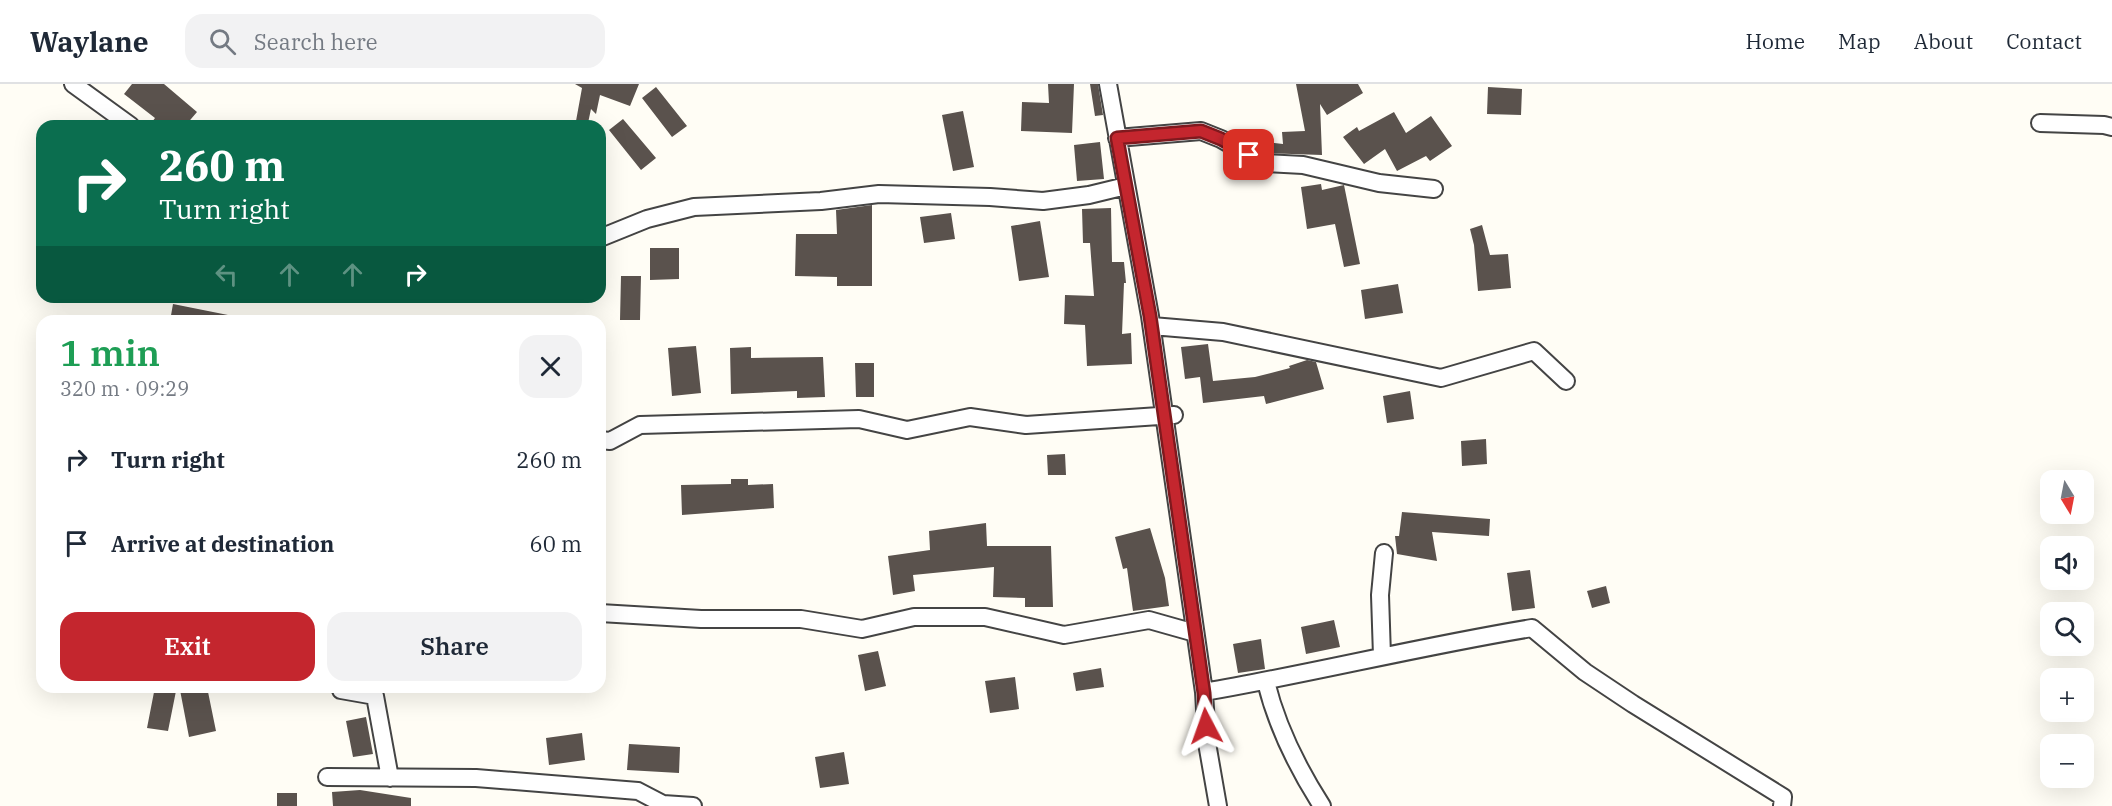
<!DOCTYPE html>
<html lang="en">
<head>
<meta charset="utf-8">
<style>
  body { margin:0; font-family:"IBM Plex Serif",serif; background:#f2f2f3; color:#1f2937; height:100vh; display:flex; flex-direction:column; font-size:22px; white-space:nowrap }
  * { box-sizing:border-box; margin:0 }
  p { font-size:20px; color:#747a83 }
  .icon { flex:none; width:33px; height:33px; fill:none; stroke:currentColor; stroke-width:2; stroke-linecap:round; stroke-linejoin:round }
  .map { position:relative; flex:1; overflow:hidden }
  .drawer { position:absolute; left:36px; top:231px; width:570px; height:378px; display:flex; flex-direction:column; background:#fff; border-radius:18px; box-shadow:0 6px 24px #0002 }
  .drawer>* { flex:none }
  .top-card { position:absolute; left:36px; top:36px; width:570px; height:183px; border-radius:18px; box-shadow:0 6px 24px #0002; background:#0b6e4f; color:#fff; overflow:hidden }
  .needle { width:39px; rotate:170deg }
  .fabs { position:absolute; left:2040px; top:386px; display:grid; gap:12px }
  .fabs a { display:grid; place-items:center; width:54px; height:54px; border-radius:12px; background:#fff; box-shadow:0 6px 24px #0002; font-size:30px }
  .pin { position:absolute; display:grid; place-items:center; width:51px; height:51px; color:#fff; margin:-26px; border-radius:12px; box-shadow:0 3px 9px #0006 }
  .me { position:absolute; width:66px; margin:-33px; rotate:356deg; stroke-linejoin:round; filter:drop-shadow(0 0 4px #0008) }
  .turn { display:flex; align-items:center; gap:21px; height:126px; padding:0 24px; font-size:27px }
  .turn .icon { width:78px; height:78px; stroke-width:2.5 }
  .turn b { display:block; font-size:42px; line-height:51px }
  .lanes { display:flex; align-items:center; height:57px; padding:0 24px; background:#0003; justify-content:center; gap:30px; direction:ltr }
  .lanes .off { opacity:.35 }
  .round { display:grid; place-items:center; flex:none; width:63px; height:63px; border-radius:18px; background:#f2f2f3 }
  .summary { display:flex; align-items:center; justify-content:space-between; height:102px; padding:0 24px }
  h1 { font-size:36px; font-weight:600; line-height:45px; color:#1e9e55 }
  .action { display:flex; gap:12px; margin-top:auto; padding:12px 24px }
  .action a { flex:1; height:69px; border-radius:18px; background:#c4262e; color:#fff; font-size:24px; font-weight:600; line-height:69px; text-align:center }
  .action a+a { background:#f2f2f3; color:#1f2937 }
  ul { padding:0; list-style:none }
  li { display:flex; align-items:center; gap:18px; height:84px; padding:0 24px }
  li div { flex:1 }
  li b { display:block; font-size:22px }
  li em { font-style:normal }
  header { display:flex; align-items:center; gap:36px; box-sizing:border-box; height:84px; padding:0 30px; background:#fff; border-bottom:2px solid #e0e1e3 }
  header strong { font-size:28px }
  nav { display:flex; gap:33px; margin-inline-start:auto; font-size:21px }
  .search { width:420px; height:54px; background:#f2f2f3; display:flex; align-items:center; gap:15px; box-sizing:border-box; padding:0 21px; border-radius:18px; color:#747a83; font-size:22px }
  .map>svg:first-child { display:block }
  .building { fill:#5a524d }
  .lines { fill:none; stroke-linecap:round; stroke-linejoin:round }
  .street-casing { stroke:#444; stroke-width:20 }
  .street { stroke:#fff; stroke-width:16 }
  .route-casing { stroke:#7f191e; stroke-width:15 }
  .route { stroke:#c4262e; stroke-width:10 }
</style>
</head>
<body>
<header>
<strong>Waylane</strong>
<div class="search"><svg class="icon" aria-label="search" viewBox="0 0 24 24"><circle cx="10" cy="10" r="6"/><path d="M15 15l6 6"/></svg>Search here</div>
<nav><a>Home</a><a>Map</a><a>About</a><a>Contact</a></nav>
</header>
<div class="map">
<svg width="2112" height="722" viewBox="0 0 2112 722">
  <rect width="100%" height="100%" fill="#fffdf5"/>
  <!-- building -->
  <path class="building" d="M132,0H164L197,28L185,42H149L155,34L124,10Z
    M575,0H639L630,22L600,11L596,30L591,25L588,39L576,37L582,4Z
    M1048,0H1074L1072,49L1021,47L1022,18L1049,19Z
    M1090,0H1098L1103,31L1095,32Z
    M1296,0H1358L1363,9L1327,31L1320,20L1322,71L1266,69L1255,62L1256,57L1283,60L1282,48L1305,47Z
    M656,3L687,42L672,53L642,14Z
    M1488,3L1522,5L1521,31L1487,30Z
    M963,27L974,83L953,87L942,31Z
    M1394,28L1406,49L1431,32L1452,62L1430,77L1426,72L1397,87L1385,65L1364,80L1343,53L1357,43L1359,47Z
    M623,35L656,74L641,86L609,46Z
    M1100,58L1104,95L1077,97L1074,61Z
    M1321,100L1322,106L1344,101L1360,180L1344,183L1335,140L1307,145L1301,103Z
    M872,121V202H837V193L795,192L796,150H837L836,126Z
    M1111,124L1112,178H1124L1126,199H1124L1122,250L1131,249L1132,280L1087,282L1085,241L1064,240L1065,211L1094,212L1090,159H1083L1082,125Z
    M951,129L955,155L924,159L920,133Z
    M1040,137L1049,193L1019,197L1011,142Z
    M1482,141L1490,171L1508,170L1511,204L1478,207L1474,161L1470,145Z
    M650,164H679V195L650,196Z
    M621,192H641L640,236H620Z
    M1398,200L1403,229L1365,235L1361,206Z
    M173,220L228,231V237H170Z
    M1208,260L1213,297L1255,293L1290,284L1289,282L1307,276L1316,278L1324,305L1266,320L1264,312L1203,319L1200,293L1185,295L1181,263Z
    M696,262L701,309L672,312L668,264Z
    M751,263V274L823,273L825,313L797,314V307L731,310L730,264Z
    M855,279H874V313H856Z
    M1410,307L1414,335L1387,339L1383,312Z
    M1486,355L1487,380L1462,382L1461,357Z
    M1065,370L1066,391H1048L1047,371Z
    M731,395H748V401L773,400L774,424L682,431L681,401L731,400Z
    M1402,428L1490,435L1489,452L1432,448L1437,477L1397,470L1395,452H1399Z
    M986,439L987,462H1051L1053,523H1025V514L993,513L994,483L913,491L915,507L893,511L888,472L930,466L929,447Z
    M1150,444L1165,494L1169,522L1133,527L1127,484L1123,485L1115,453Z
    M1530,486L1535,524L1512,527L1507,489Z
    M1606,502L1610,519L1592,524L1587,507Z
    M1334,536L1340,563L1306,570L1301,543Z
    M1261,555L1265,585L1238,589L1233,560Z
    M878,567L886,602L865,607L858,571Z
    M1101,584L1104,603L1076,607L1073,589Z
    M1015,593L1019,625L990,629L985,597Z
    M155,603L176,607L168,647L147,644Z
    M196,603H207L216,647L189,653L180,606Z
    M366,633L373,670L353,673L346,637Z
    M582,649L585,676L549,681L546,654Z
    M629,660L680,663L679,689L627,686Z
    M844,668L849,700L820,704L815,673Z
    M360,706L411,714V722H333L332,708Z
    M277,709H297V722H277Z"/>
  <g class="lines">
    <defs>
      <path id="street" d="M73,0L131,42
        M1108,0L1150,232L1204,608L1207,659L1218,722
        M2040,39L2104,41L2112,43
        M1117,54L1201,47L1221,55L1263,79L1303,81L1379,99L1434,105
        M600,154L647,135L694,123L821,117L879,110L990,113L1043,117L1089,111L1126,102
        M1152,242L1223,248L1441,294L1534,267L1566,297
        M600,356L610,357L640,341L859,335L907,346L970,333L1026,341L1174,331
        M600,529L701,535H801L862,545L914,533H985L1064,551L1149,536L1195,549
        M1382,572L1380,511L1384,469
        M1266,598C1277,643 1297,683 1322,722
        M340,603L341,606L375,612L390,694
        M1204,608C1314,589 1422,562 1532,544L1585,588L1633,620L1783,713L1782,722
        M327,693L476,694L638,707L663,720
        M663,722V720L693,722"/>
    </defs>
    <!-- street casing -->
    <use href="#street" class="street-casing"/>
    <!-- street -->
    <use href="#street" class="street"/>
  </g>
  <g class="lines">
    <defs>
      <path id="route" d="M1206,642L1204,609L1150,232L1117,54L1201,47L1221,55L1249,71"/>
    </defs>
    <!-- route casing -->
    <use href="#route" class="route-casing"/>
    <!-- route -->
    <use href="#route" class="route"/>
  </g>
</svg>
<div class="fabs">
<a><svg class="needle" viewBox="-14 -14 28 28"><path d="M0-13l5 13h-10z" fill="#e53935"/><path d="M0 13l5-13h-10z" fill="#747a83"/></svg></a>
<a><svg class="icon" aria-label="sound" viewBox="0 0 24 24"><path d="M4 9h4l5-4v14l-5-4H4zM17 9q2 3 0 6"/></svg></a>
<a><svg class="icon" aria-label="search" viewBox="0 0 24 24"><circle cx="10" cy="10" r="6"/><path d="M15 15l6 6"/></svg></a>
<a>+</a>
<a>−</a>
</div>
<div class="pin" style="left:1249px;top:71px;background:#d93025"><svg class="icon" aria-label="arrive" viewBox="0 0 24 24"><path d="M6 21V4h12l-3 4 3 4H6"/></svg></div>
<svg class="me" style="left:1206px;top:642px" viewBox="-20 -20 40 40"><path d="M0-17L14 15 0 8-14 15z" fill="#c4262e" stroke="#fff" stroke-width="4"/></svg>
<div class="top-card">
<div class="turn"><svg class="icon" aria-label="right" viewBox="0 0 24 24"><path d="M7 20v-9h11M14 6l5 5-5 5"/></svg><div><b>260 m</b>Turn right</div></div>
<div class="lanes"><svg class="icon off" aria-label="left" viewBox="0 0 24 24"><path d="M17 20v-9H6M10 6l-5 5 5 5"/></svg><svg class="icon off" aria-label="ahead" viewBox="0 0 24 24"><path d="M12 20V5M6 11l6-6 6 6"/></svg><svg class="icon off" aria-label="ahead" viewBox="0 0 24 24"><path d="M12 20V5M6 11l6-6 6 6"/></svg><svg class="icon" aria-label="right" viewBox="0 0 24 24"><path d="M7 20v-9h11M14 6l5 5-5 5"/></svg></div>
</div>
<section class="drawer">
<div class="summary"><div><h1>1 min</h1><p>320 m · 09:29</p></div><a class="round"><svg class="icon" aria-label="close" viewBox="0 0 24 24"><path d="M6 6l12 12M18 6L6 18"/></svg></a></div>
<ul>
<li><svg class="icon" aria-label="right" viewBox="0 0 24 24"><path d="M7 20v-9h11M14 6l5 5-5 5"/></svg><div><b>Turn right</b></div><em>260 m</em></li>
<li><svg class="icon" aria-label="arrive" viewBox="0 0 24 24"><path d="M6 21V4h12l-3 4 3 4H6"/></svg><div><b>Arrive at destination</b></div><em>60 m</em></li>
</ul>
<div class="action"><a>Exit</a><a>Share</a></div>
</section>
</div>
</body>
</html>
